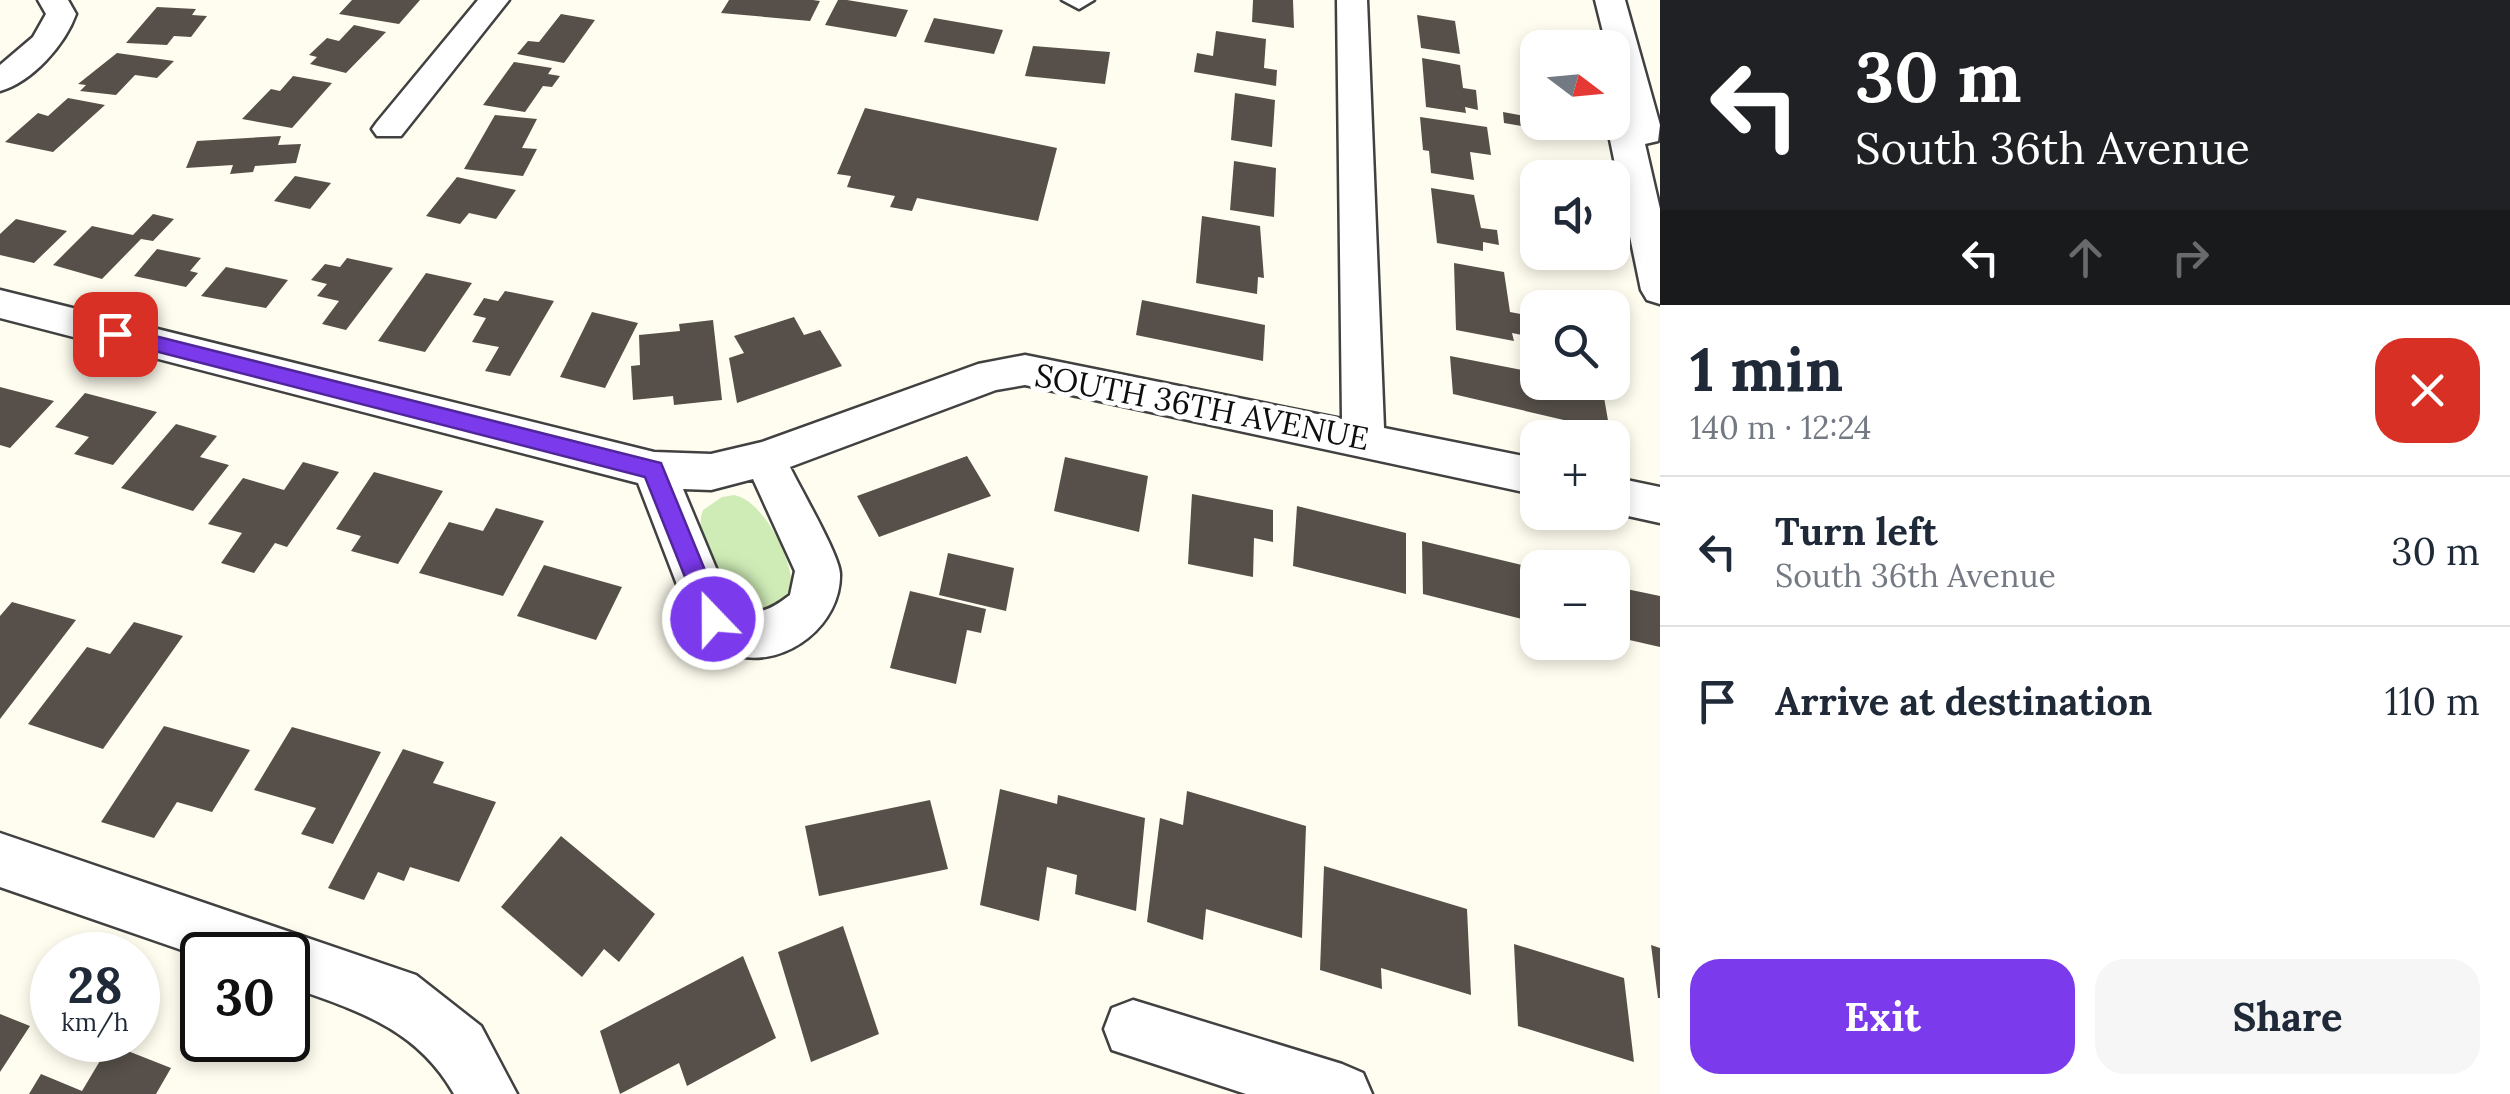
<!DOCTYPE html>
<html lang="en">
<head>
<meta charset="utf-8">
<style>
  body { margin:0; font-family:Lora,serif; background:#f6f6f7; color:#1f2937; height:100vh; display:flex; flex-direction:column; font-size:38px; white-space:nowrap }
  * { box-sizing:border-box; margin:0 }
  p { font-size:32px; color:#747a83 }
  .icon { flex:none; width:55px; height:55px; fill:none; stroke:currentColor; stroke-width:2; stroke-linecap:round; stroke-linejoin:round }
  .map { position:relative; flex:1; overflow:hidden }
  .side { display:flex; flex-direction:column; background:#fff; width:850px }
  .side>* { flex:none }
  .banner { background:#202124; color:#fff; overflow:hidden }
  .needle { width:65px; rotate:106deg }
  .tools { position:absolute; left:1520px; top:30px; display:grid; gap:20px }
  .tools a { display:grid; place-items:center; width:110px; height:110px; border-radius:20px; background:#fff; box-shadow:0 5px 15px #0003; font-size:50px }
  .speed { position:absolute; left:30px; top:932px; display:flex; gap:20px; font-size:50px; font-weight:700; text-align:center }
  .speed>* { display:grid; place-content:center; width:130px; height:130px; border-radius:50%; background:#fff; box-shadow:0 5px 15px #0003; line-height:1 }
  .speed small { font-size:25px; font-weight:400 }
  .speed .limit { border:5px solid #111; border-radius:15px; background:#fff; color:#111 }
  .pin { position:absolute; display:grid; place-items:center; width:85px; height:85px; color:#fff; margin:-42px; border-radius:20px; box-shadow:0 5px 15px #0006 }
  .me { position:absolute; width:110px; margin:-55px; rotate:338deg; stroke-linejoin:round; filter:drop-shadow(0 0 8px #0008) }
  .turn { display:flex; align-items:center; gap:35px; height:210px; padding:0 30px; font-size:45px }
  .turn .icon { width:130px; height:130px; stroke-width:2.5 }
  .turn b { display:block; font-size:70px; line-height:85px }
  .lanes { display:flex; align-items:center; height:95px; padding:0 30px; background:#0003; justify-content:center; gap:50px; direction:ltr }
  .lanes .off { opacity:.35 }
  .round { display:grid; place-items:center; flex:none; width:105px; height:105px; border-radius:30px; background:#f6f6f7 }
  .summary { display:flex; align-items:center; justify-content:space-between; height:170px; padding:0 30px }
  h1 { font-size:60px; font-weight:800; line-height:75px }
  .cta { display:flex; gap:20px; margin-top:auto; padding:20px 30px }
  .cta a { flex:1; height:115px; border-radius:30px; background:#7c3aed; color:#fff; font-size:40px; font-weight:800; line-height:115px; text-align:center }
  .cta a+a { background:#f6f6f7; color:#1f2937 }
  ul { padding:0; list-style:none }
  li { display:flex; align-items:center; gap:30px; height:150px; padding:0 30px; border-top:2px solid #e0e1e3 }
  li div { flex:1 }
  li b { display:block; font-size:38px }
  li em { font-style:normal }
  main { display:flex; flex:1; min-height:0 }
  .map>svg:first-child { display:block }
  .green { fill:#cfecb6 }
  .building { fill:#57504a }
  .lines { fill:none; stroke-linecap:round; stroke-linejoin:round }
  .minor-casing { stroke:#414141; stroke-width:5 }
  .minor { fill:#fff; fill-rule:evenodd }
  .route { fill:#7c3aed; stroke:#51269a; stroke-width:2.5 }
  .labels { text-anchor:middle; stroke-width:10; stroke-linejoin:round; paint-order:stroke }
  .street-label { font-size:32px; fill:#0e0e0e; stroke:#fff }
</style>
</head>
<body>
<main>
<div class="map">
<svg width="1660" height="1094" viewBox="0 0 1660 1094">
  <rect width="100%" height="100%" fill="#fffdef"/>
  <!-- green -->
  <path class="green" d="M734,495C764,500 797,566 791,594L771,613H743C723,595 692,536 703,510L722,497Z"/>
  <!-- building -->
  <path class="building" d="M352,0H420L399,24L339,14Z
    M729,0H813L820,1L810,21L721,13Z
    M838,0H847L908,10L896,37L825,25Z
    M1253,0H1293L1294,28L1252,22Z
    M157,7L196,9L192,15L207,16L191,37L174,36L167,45L126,43Z
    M561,14L595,20L564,63L517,54L528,41L539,42Z
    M1417,15L1455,21L1460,54L1421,48Z
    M934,18L1003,30L994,54L924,42Z
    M354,25L386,32L346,73L310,64L317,57L309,55L327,38L339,41Z
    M1216,31L1266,39L1264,68L1277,70L1276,86L1194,72L1197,53L1213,56Z
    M1033,46L1110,52L1105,84L1025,76Z
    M117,53L174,61L157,78L135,75L116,95L80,91L86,85L78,84Z
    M1422,58L1460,65L1463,88L1476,90L1478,110L1465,107L1466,113L1426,107Z
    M514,62L552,68L548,74L560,76L552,87L543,86L525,112L483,105Z
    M293,76L332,83L292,128L242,119L271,89L280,91Z
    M1235,93L1275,100L1272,147L1231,140Z
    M68,98L105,105L53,152L5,142L38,113L48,116Z
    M1532,101L1538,102V122H1589L1592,138L1504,123L1503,112L1535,118Z
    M865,108L1057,148L1038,221L917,198L912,211L890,207L895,196L847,187L851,176L837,174Z
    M495,115L537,119L522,148L537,149L523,176L464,169Z
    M1420,117L1487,127L1491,155L1470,152L1474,180L1431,173L1429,151L1423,150Z
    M281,136L278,145L301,144L296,163L255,166L253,172L230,174L233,165L186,168L197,141Z
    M1234,161L1276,168L1274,217L1230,210Z
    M295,176L331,183L310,209L274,201Z
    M457,177L516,190L496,219L469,213L460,224L426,216Z
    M1431,188L1474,195L1481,228L1497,230L1499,245L1483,242V251L1437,243Z
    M153,214L174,219L153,241L141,239L102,279L53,265L92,226L133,235Z
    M1202,216L1260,226L1264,278L1258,277L1257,294L1196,283Z
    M16,219L67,231L34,263L0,255V234Z
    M157,249L201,258L190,271L198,273L186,287L134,276Z
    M347,258L393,268L346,330L322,324L339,301L317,296L327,284L311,280L325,264L340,267Z
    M1454,263L1504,272L1510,312L1537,317L1538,338L1512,333L1514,341L1456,330Z
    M226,267L288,280L266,308L201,296Z
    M426,273L472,283L425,352L378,341Z
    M505,291L554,301L510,376L485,371L499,347L472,342L486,318L473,315L484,298L498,301Z
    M1142,300L1265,325L1263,361L1136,335Z
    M592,312L638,323L605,388L560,377Z
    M794,317L804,335L820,330L842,366L737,403L729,358L744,353L734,336Z
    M713,320L722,400L674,405L673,396L633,400L631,366L640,365L639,335L680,331L679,324Z
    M1450,356L1538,373V382L1602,386L1609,426L1581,420V424L1453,394Z
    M0,387L54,401L10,448L0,445Z
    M85,393L157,412L113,465L74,454L89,437L55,427Z
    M176,424L217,436L200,457L229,465L193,511L121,488Z
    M967,456L991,496L879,537L857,496Z
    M1065,457L1148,476L1139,532L1054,511Z
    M303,462L339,472L287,547L275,543L254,573L221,563L242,533L208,524L243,478L284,490Z
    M374,472L443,491L398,564L351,551L361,536L336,529Z
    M1192,494L1273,510V542L1254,538L1253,577L1188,564Z
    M1297,506L1406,533V594L1293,566Z
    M496,508L544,521L503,596L419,573L449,522L483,531Z
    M1422,541L1538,569V623L1423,594Z
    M948,553L1014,568L1006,611L939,595Z
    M544,565L622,587L596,640L517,616Z
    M1612,586L1660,596V647L1612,636Z
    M910,591L986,609L981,633L967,630L956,684L890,668Z
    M12,602L76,620L0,719V616Z
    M134,622L183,636L103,749L28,724L87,647L110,654Z
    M164,726L250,750L212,812L177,802L154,838L101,822Z
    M292,727L381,752L333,844L301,834L316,808L254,790Z
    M403,749L444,762L433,783L496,802L459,882L410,867L404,881L378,872L364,900L328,888Z
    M1000,789L1057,804L1058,795L1145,818L1136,911L1075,894L1077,875L1047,867L1039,921L980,905Z
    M1187,791L1306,826L1302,938L1206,909L1203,940L1147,922L1160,818L1183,825Z
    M930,800L948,869L819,896L805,826Z
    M561,836L655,914L619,962L604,949L582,977L501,907Z
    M1324,866L1467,909L1471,995L1381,968L1382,989L1320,970Z
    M843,926L879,1034L811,1062L778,952Z
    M1514,944L1624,978L1634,1062L1518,1026Z
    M1651,945L1660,948V998H1658Z
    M743,956L776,1038L687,1086L679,1063L620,1094L600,1031Z
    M0,1014L30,1026L0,1072Z
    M110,1044L171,1068L156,1094H29L41,1074L82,1091Z"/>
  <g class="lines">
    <defs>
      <path id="minor" d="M38,0H68L76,14C65,45 32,82 0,91V65L33,37L46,14Z
        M478,0H509L401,136H377L372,129L377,122Z
        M1062,0H1094L1079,9Z
        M1337,0H1367L1384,428L1538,459V495L1025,385L996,390L790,467C800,488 840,556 840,574C841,624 788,667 738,656C723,652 709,642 696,634L638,483L0,318V290L654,452L711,454L762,442L978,364L1025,355L1342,419ZM753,479L795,571L790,595C769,611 755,618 731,604L683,489L711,490Z
        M1595,0H1625L1660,125L1658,141L1645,144L1660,209V304L1647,300L1641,290L1608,130L1613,123L1626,120L1612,67V48H1607Z
        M1612,477L1660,487V523L1610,512Z
        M0,833L416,975L481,1026L517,1094H454C416,1027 355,1010 288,986V955L202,957L0,887Z
        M1133,1000L1342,1064L1363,1073L1372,1094H1246L1112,1050L1104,1029L1112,1008Z"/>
    </defs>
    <!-- minor casing -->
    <use href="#minor" class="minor-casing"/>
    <!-- minor -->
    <use href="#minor" class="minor"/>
  </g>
  <!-- route -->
  <path class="route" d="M115,326L661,463L725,619L722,627H705L645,477L108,339V329Z"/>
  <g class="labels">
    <!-- street labels -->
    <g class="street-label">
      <text transform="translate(1202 407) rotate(11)" y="11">SOUTH 36TH AVENUE</text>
    </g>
  </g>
</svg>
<div class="tools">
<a><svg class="needle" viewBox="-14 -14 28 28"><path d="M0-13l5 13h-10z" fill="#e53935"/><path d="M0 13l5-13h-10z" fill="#747a83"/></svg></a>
<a><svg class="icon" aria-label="sound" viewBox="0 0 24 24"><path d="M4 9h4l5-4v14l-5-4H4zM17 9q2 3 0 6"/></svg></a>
<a><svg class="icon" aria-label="search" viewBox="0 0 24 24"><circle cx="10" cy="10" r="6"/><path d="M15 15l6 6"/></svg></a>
<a>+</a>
<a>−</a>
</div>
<div class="speed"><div>28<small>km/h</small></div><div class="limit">30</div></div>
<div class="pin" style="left:115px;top:334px;background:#d93025"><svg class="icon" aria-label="arrive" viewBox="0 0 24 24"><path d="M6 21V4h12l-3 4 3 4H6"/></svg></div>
<svg class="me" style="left:713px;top:619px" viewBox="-20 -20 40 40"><circle r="17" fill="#7c3aed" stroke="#fff" stroke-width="3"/><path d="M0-11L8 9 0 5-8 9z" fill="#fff"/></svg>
</div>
<section class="side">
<div class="banner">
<div class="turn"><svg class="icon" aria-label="left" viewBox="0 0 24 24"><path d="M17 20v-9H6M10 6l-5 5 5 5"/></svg><div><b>30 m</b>South 36th Avenue</div></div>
<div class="lanes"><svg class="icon" aria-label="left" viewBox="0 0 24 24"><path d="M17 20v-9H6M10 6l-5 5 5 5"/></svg><svg class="icon off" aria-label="ahead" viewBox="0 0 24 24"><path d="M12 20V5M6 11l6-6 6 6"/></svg><svg class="icon off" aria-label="right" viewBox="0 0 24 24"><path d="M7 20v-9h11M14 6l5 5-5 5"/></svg></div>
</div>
<div class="summary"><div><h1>1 min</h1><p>140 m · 12:24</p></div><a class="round" style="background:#d93025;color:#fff"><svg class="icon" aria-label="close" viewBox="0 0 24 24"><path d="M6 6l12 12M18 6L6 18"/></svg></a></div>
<ul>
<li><svg class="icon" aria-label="left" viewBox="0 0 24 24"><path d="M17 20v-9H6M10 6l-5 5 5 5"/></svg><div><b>Turn left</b><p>South 36th Avenue</p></div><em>30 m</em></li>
<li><svg class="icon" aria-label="arrive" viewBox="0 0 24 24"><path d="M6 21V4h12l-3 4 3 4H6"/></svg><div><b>Arrive at destination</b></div><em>110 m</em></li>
</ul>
<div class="cta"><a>Exit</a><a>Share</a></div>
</section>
</main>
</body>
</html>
